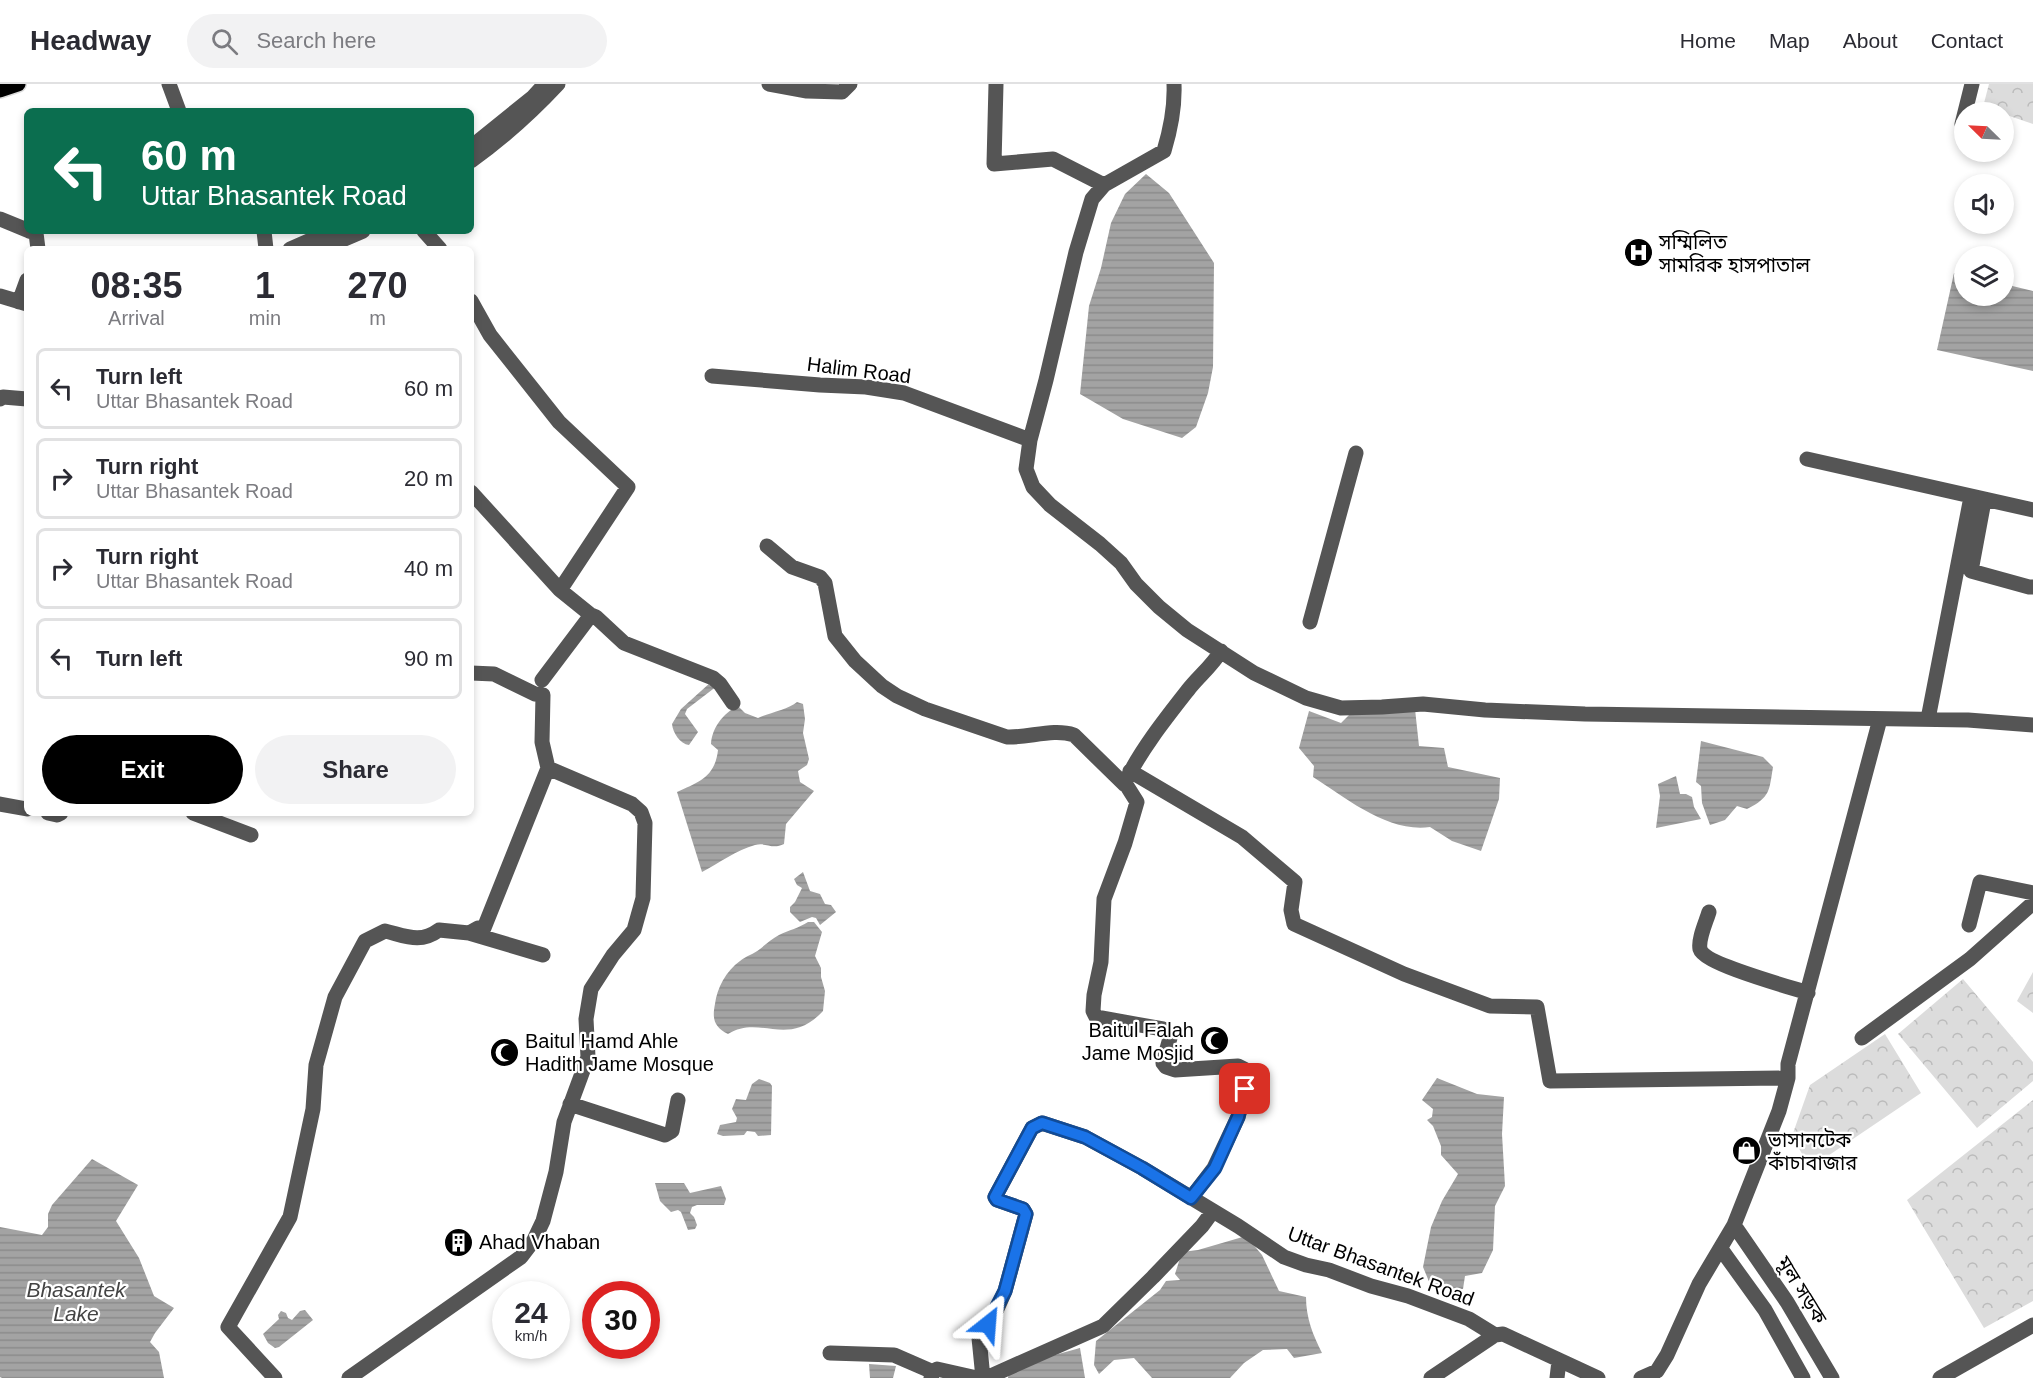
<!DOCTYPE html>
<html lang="en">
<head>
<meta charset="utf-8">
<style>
  body { margin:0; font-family:Arial,"Noto Sans Bengali",sans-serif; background:#f2f2f3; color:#2b2b33; height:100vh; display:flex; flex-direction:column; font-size:22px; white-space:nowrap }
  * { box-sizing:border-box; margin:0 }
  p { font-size:20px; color:#7c7c81 }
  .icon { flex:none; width:33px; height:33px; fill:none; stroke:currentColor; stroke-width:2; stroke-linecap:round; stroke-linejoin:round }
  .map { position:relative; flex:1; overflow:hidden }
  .sheet { position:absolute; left:24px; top:162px; width:450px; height:570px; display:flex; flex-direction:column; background:#fff; border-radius:9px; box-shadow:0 3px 9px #0003 }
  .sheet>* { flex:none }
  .hud { position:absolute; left:24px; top:24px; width:450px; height:126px; border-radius:9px; box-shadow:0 3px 9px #0003; background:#0b6e4f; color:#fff; overflow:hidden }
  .needle { width:39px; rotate:294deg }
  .tools { position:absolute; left:1954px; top:18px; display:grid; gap:12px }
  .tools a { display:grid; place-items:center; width:60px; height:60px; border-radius:50%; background:#fff; box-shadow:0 3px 9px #0003; font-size:30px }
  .speed { position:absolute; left:492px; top:1197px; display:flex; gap:12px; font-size:30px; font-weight:700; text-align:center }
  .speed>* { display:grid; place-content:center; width:78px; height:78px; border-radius:50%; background:#fff; box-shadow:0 3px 9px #0003; line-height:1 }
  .speed small { font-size:15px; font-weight:400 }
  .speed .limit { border:9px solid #d22; background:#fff; color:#111 }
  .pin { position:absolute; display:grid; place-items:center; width:51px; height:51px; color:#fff; margin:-26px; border-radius:12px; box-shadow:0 3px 9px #0006 }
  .me { position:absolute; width:66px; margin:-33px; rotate:28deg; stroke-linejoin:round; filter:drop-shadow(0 0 4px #0008) }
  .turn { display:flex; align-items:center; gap:21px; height:126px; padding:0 18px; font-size:27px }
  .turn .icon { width:78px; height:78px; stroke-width:2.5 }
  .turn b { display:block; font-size:42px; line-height:51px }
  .eta { display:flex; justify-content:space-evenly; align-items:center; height:102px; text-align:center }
  .eta b { font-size:36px; font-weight:700; line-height:42px }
  .cta { display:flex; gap:12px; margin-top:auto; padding:12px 18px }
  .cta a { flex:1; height:69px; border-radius:36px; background:#000; color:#fff; font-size:24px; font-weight:700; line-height:69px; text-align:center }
  .cta a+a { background:#f2f2f3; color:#2b2b33 }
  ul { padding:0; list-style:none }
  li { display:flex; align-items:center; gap:18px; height:81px; margin:0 12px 9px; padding:0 6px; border:3px solid #e1e1e2; border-radius:9px }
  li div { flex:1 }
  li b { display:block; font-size:22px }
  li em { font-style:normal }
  header { display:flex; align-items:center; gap:36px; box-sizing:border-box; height:84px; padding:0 30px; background:#fff; border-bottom:2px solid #e1e1e2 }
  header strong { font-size:28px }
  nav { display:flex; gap:33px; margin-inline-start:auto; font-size:21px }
  .search { width:420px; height:54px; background:#f2f2f3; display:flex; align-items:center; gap:15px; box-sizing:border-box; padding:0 21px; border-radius:33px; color:#7c7c81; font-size:22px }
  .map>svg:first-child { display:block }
  .park { fill:url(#park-crowns) }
  .water { fill:url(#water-rules) }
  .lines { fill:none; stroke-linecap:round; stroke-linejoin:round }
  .major-casing { stroke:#dbdbdb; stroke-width:18 }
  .minor { stroke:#555; stroke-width:15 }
  .major { stroke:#000; stroke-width:15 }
  .route-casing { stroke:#114b97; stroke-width:15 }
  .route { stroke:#1a73e8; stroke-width:10 }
  .labels { text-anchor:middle; stroke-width:4.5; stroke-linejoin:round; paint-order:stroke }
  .poi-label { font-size:20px; fill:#000; stroke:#fff; text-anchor:start }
  .street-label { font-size:20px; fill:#000; stroke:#fff }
  .water-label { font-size:21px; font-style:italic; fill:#444; stroke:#fff }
</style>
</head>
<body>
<header>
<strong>Headway</strong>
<div class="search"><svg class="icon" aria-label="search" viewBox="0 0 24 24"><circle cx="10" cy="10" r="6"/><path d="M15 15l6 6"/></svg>Search here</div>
<nav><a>Home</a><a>Map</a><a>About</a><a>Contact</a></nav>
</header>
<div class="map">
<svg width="2033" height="1294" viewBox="0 0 2033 1294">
  <defs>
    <pattern id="park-crowns" width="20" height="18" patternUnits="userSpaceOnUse" patternTransform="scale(1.5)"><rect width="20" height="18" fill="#dcdcdc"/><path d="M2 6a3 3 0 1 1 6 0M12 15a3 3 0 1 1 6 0" fill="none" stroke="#bbb"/></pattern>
    <pattern id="water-rules" width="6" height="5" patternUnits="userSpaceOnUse" patternTransform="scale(1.5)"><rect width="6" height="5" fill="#a3a3a3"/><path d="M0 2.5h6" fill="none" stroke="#8b8b8b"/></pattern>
  </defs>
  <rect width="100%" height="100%" fill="#fff"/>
  <!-- park -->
  <path class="park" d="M1989,0H2033V40L1983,23Z
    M2033,888V929L2017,917Z
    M1963,895L2033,978V997L1977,1044L1898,950Z
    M1885,950L1921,1009L1810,1084L1792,1052L1810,1001Z
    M2033,1016V1217L1984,1244L1907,1116Z"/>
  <!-- water -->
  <path class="water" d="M1146,90L1169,109L1214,179L1213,283L1208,309L1196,343L1182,354L1123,335L1080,310L1089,222L1101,184L1111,139L1125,110Z
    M1954,189L1965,192V212H2004V200L2033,207V287L1937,266Z
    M711,598L717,602L687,625L685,630L698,648L689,661C680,660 673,649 672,640L681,625Z
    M797,618L803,620L805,635L803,649L809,675L807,681L798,687L800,698L814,707L786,740L784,760C772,766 766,758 755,761C737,766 719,779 702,788L677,708C699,698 715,693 718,666L711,660C712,644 723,629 738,622L745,629L758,634C769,629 789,625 797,618Z
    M1415,625L1419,662L1444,664L1448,683L1500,694L1499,715L1481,767L1452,757L1430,743C1388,749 1346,714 1313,693L1314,682L1299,664L1309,627L1341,639L1351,629Z
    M1701,657L1763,673L1773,683C1769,706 1771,713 1747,725L1737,722L1725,736L1710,741L1702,719L1701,702L1696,698Z
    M1676,692L1680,710H1686L1692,713L1694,723L1701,735L1656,744L1660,712L1658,700Z
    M803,788L810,807L820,810L825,820L831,821L836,828L820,841L816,834L812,833L800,838L790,828V823L795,818L802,804L797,801L794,795Z
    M808,838H814L822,848L815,872L821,884V893L825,907L823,927C788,965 760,930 728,950C714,943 712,935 715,920C717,904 726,887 740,877C746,872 754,870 760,865C766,860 772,855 779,851C789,846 799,844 808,838Z
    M1437,994L1477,1010L1504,1013L1502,1050L1505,1102L1495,1122L1493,1166L1482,1189L1465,1192L1463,1205L1449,1206L1430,1200L1423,1183L1431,1143L1442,1117L1458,1090L1441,1071V1062L1433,1042L1427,1036L1432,1033L1433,1025L1422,1016Z
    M759,995L770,999L772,1002L771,1051L758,1052L755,1048L747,1047L744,1051L723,1052L717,1050L720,1041L736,1038L737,1034L732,1025L736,1015L746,1016L752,1000Z
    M92,1075L138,1101L116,1137L139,1174L154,1212L174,1224L155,1249L150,1258L159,1268L164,1294H2L0,1293V1143L42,1151L48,1143V1130L52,1121Z
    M655,1099H684L690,1109L721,1102L726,1115L724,1121H697L692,1123L690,1129L694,1133L697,1141L695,1145L688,1146L681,1128L678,1126L671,1128L660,1117Z
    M1246,1152L1262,1171L1279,1207L1306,1213C1306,1234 1313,1251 1322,1269L1294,1274L1287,1265L1263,1266L1244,1279L1230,1294H1152L1134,1274L1114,1276L1099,1290L1094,1281L1096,1257L1160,1206L1166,1197L1180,1196L1175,1190L1182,1168L1198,1166Z
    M305,1226L313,1236L279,1263L275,1264L268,1259L263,1250L279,1235L278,1231L281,1227L286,1229L288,1234L292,1236L300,1227Z
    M1080,1264L1085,1294H1008L1009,1287L1033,1277Z
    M869,1280L896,1282L893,1294H870Z"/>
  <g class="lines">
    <defs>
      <path id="major" d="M0,6L18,0"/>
    </defs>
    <!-- major casing -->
    <use href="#major" class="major-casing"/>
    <!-- minor -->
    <path class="minor" d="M169,0L179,27
      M769,0L807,7L842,8L850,0
      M996,0L994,80L1053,75L1104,101
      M1174,0C1175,24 1171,44 1164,67L1104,101L1092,115L1076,168L1046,296L1030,356L1026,385L1033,403L1050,421L1100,460L1121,479L1136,500L1159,523L1187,546L1254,589L1306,614L1341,624L1382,623L1423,620L1485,626L1585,630L1968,636L2033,641
      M1962,40L1972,0
      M471,63L533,13L544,1
      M471,77C503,54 531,29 558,0
      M0,135L27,146
      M29,147L36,149L38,165
      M264,147L266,165
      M424,147L440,165
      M290,165L331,147
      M321,165L363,147
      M0,212L27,220
      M471,217L490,251L559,338L628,403L560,506L591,531L542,596
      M19,218L27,196
      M712,292L820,301L866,303L904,309L1030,356
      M0,315L3,313L27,315
      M1807,375L2033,426
      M471,408L560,506
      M1984,417L1971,487L2029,503H2033
      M767,462L792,483L820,493L825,499L835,552L855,577L882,602L897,612L925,625L1007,653C1029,654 1053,644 1074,651L1125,701
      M591,531L596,533L624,559L713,594L720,600L733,619
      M1310,538L1356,369
      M1928,635L1971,413
      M1130,687L1242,753L1295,798L1291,826L1294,840L1404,890L1490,922L1537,923L1550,997L1788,994
      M0,720L27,725
      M48,729L57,731L61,729
      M193,729L251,751
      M1709,828C1706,838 1698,855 1700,865C1704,880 1790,903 1808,909
      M1969,841L1980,798L2033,809
      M469,849L478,844H484L548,684L542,658L543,611L535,610L494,590L471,589
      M1862,954L1970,875L2033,819
      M570,1020L665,1051L672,1047L678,1016
      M1191,1114L1214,1084L1238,1033L1249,991L1244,985L1238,982L1175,986L1166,983L1163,979L1170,954L1163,945L1096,933L1093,927L1094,911L1101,878L1104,815L1125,759L1137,718L1125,699C1139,668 1166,634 1188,606C1198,593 1212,582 1221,567
      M1734,1141L1787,1218L1832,1294
      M1721,1165L1765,1226L1803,1294
      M830,1269L894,1271L933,1288
      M275,1294L228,1243L290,1133L313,1025L316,981L335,913L365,857L385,847C406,852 420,860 439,846L469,849L543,871
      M349,1294L521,1173L534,1156L543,1137L556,1088L564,1038L588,973L586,935L591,905L613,871L634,846L643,814L645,739L641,728L632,720L548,684
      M931,1294L933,1288L937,1285L977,1294
      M983,1294L979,1254L997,1225L1005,1207L1026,1130L1023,1125L997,1116L995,1113L1032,1044L1042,1039L1085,1053L1142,1084L1238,1142L1284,1173L1306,1181L1329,1186L1371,1202L1408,1212L1469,1235L1495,1251
      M986,1294L1103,1242L1153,1193L1202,1142L1213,1127
      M1431,1294L1495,1251L1503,1250L1598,1294
      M1557,1294L1559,1277
      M1641,1294L1657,1287L1667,1271L1699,1200L1734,1141L1779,1027L1788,994V980L1880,635
      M1940,1294L2033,1241"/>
    <!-- major -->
    <use href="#major" class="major"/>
  </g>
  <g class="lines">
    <defs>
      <path id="route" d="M988,1240L1005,1207L1026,1130L1023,1125L997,1116L995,1113L1032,1044L1042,1039L1085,1053L1142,1084L1191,1114L1215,1084L1238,1033L1245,1005"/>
    </defs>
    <!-- route casing -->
    <use href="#route" class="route-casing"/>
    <!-- route -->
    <use href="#route" class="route"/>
  </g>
  <!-- icons -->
  <defs>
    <symbol id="hospital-disc" viewBox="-11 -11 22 22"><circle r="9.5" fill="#000" stroke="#fff"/><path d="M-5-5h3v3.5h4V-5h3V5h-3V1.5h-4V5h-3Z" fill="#fff"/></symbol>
    <symbol id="mosque-disc" viewBox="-11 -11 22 22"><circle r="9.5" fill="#000" stroke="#fff"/><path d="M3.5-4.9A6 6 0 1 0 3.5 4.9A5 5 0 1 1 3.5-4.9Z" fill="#fff"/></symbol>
    <symbol id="shop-disc" viewBox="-11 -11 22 22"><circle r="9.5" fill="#000" stroke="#fff"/><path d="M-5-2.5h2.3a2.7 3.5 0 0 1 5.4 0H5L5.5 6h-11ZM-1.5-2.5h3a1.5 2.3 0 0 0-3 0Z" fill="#fff"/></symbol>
    <symbol id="building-disc" viewBox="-11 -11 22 22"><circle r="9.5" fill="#000" stroke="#fff"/><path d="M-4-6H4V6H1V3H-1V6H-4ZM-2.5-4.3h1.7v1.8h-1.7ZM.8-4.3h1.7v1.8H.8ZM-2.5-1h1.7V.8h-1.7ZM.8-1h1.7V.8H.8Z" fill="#fff"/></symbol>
  </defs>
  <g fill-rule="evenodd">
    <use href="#hospital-disc" x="1622" y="152" width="33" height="33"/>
    <use href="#mosque-disc" x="1198" y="940" width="33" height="33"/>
    <use href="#mosque-disc" x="488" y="952" width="33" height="33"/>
    <use href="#shop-disc" x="1730" y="1050" width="33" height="33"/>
    <use href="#building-disc" x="442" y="1142" width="33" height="33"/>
  </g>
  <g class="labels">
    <!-- poi labels -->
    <g class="poi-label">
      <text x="1659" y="165">সম্মিলিত<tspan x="1659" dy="23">সামরিক হাসপাতাল</tspan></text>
      <text x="1194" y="953" text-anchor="end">Baitul Falah<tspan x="1194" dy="23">Jame Mosjid</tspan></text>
      <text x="525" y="964">Baitul Hamd Ahle<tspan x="525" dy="23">Hadith Jame Mosque</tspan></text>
      <text x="1768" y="1063">ভাসানটেক<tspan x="1768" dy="23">কাঁচাবাজার</tspan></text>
      <text x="479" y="1165">Ahad Vhaban</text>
    </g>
    <!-- street labels -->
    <g class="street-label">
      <text transform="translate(859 286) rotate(7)" y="7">Halim Road</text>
      <text transform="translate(1381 1182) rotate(20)" y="7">Uttar Bhasantek Road</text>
      <text transform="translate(1802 1206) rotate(58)" y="7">মূল সড়ক</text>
    </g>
    <!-- water labels -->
    <g class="water-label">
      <text x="76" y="1213">Bhasantek<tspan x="76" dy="24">Lake</tspan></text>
    </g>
  </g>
</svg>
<div class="tools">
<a><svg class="needle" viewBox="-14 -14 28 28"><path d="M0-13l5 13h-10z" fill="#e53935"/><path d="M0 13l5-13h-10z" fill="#7c7c81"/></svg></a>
<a><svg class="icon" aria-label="sound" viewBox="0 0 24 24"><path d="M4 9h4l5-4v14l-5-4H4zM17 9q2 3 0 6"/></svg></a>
<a><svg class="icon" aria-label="layers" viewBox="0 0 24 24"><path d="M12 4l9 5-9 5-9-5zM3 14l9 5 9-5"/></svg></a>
</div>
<div class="speed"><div>24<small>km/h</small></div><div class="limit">30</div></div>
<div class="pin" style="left:1245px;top:1005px;background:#d93025"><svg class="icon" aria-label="arrive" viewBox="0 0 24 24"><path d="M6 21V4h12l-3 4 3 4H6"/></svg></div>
<svg class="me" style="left:988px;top:1240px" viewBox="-20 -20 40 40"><path d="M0-17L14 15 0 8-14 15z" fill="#1a73e8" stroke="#fff" stroke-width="4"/></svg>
<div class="hud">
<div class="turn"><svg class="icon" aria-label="left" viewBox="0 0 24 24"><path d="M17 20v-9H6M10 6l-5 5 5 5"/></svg><div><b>60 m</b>Uttar Bhasantek Road</div></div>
</div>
<section class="sheet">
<div class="eta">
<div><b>08:35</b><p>Arrival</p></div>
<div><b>1</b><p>min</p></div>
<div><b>270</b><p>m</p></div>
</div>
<ul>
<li><svg class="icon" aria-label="left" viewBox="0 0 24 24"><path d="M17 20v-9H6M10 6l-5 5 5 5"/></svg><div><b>Turn left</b><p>Uttar Bhasantek Road</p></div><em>60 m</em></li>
<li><svg class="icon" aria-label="right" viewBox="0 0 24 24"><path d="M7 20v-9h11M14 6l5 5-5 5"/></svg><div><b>Turn right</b><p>Uttar Bhasantek Road</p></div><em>20 m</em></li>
<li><svg class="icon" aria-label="right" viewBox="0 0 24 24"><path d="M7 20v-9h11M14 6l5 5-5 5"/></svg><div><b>Turn right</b><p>Uttar Bhasantek Road</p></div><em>40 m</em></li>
<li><svg class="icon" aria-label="left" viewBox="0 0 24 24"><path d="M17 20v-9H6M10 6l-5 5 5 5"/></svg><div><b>Turn left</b></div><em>90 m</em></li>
</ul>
<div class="cta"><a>Exit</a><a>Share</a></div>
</section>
</div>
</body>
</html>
